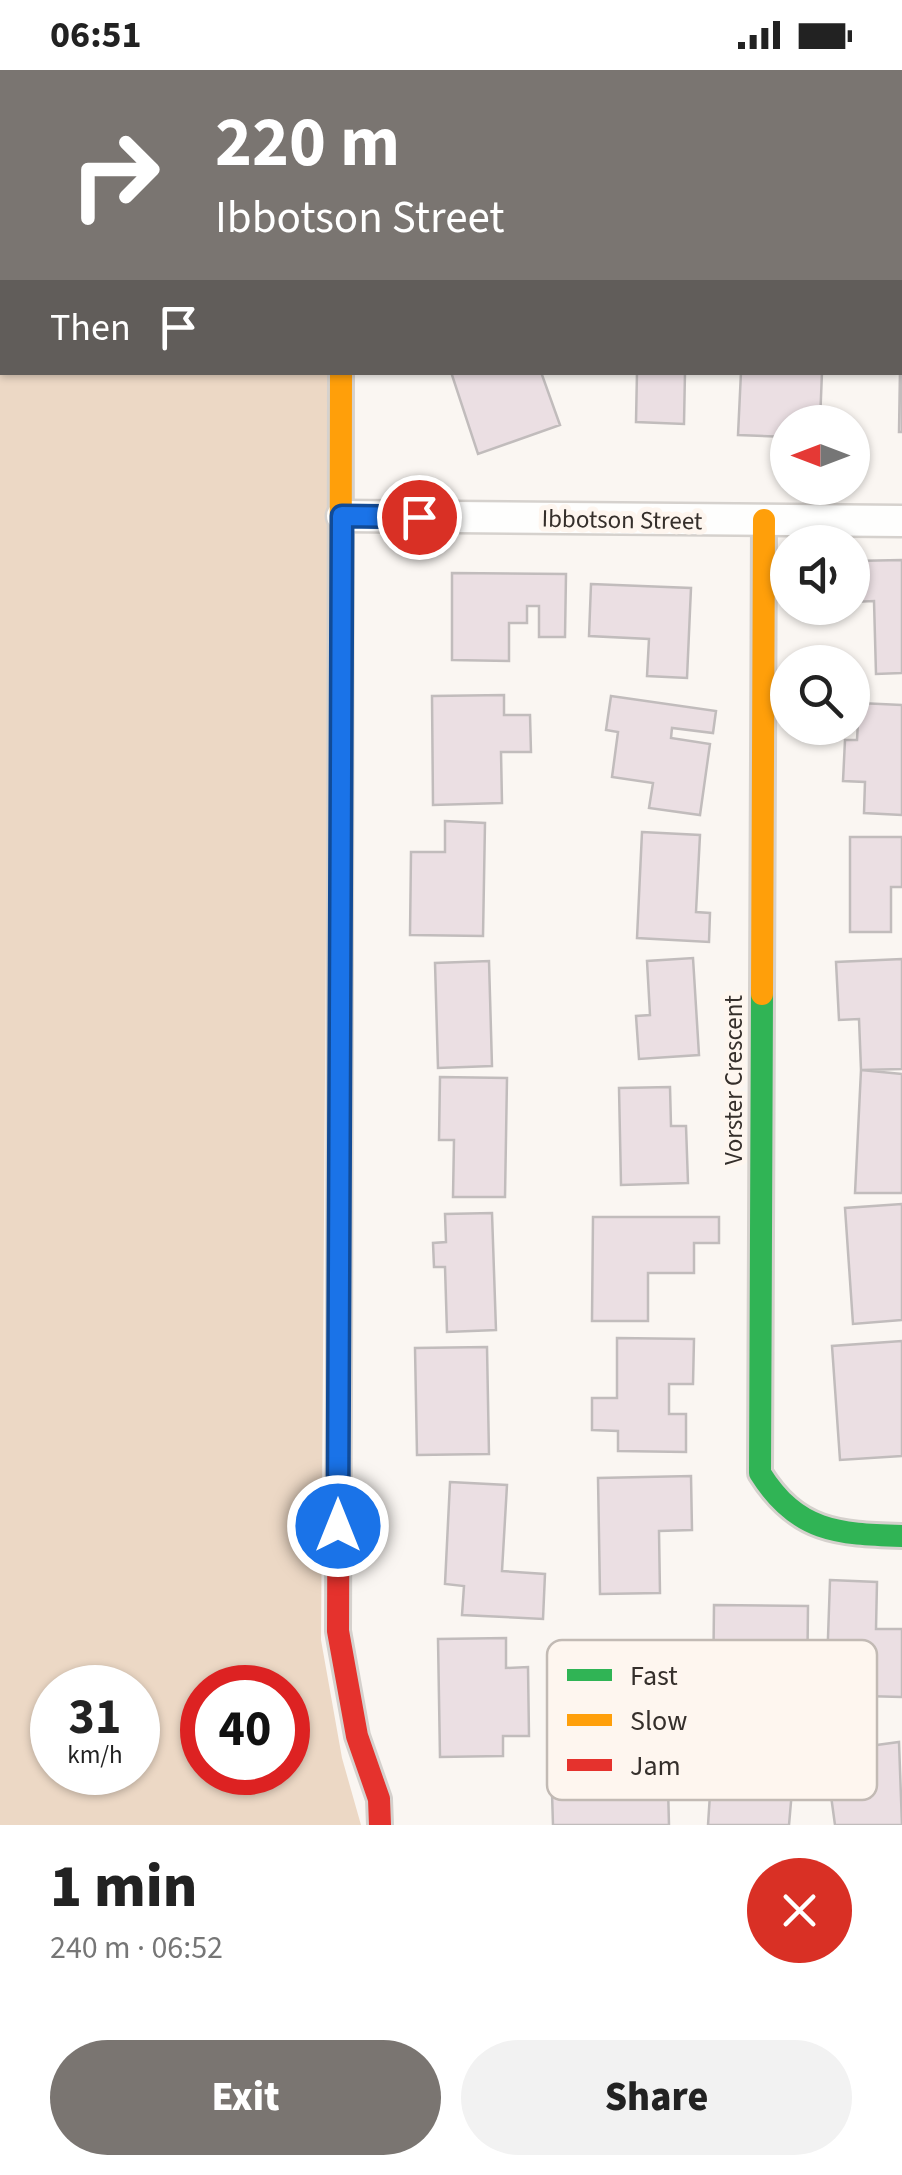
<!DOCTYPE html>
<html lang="en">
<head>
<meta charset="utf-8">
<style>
  body { margin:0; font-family:"Source Sans 3",sans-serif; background:#f2f2f2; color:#222; height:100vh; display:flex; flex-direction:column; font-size:38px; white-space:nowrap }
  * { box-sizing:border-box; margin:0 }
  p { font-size:32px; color:#767676 }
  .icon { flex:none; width:55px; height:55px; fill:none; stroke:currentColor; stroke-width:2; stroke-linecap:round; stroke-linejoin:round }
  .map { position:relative; height:1755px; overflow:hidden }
  .sheet { display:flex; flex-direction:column; background:#fff; flex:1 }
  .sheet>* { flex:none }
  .guide { position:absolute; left:0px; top:0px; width:902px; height:305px; box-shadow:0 2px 8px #0004; background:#7a7571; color:#fff; overflow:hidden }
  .needle { width:65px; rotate:270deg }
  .buttons { position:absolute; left:770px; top:335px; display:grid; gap:20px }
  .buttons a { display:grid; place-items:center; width:100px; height:100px; border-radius:50%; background:#fff; box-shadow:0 2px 8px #0004; font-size:50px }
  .speed { position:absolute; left:30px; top:1595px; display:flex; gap:20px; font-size:50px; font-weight:700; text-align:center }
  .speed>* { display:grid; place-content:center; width:130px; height:130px; border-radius:50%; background:#fff; box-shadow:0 2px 8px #0004; line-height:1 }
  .speed small { font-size:25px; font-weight:400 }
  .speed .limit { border:15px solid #d22; background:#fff; color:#111 }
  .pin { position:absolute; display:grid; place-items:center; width:85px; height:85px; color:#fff; margin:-42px; border:5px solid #fff; border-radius:50%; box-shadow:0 2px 10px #0007 }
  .me { position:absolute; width:110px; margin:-55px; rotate:0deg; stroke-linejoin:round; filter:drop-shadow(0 0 8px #0008) }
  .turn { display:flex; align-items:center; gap:35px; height:210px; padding:0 50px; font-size:45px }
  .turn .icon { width:130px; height:130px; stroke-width:2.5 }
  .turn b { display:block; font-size:70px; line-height:85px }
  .then { display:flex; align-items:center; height:95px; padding:0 50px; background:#0003; gap:20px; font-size:38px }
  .round { display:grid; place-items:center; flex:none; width:105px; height:105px; border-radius:52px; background:#f2f2f2 }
  .head { display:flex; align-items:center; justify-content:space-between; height:170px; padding:0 50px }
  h1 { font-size:60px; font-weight:800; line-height:75px }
  .button { display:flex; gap:20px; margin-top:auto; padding:20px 50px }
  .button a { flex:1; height:115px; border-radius:60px; background:#7a7571; color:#fff; font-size:40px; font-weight:800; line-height:115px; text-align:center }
  .button a+a { background:#f2f2f2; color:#222 }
  .status { display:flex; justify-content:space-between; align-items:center; height:70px; padding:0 50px; background:#fff; direction:ltr }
  .status svg { height:28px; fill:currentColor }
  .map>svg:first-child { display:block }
  .green { fill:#ecd8c5; fill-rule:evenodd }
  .building { fill:#ebdfe3; stroke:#c1bcbc; stroke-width:2.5 }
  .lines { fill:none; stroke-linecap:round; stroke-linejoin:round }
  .street-casing { stroke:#d5d1cd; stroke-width:35 }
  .fast-casing { stroke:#d5d1cd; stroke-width:28 }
  .slow-casing { stroke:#d5d1cd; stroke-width:28 }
  .jam-casing { stroke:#d5d1cd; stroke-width:28 }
  .street { stroke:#fefefd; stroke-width:30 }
  .fast { stroke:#30b455; stroke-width:22 }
  .slow { stroke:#ff9f0a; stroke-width:22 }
  .jam { stroke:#e5322d; stroke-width:22 }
  .route-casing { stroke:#114b97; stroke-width:25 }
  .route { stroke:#1a73e8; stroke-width:18 }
  .labels { text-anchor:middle; stroke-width:10; stroke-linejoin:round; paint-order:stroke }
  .street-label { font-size:25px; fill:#352f2b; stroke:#fef6ef }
  .key { fill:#fef6ef; stroke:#c2bab4; stroke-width:2.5 }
  .key-label { font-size:28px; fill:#352f2b }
</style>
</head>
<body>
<div class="status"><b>06:51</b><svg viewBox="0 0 49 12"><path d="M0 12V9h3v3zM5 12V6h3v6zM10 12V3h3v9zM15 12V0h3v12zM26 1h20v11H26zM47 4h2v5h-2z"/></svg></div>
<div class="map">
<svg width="902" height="1755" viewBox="0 0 902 1755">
  <rect width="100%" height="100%" fill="#faf6f2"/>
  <!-- green -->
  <path class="green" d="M0,0H332L2,2V302L330,303L321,1570L342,1688L361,1755H0ZM52,1618H138V1702H52ZM202,1618H288V1702H202Z"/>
  <!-- building -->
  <path class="building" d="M900,100H902L900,188Z
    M901,238H902V362H899Z
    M451,302H541L560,355L478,384Z
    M637,302H685L684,354L636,352Z
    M741,302H822L820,352H788V367L738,365Z
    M902,490V603L876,604L874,531L852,532V491Z
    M452,503L566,504L565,567H539V536H527V553H509V591L452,590Z
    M591,514L691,518L687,608L647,606L649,569L589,566Z
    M504,625V645H530L531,682H501L502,733L433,735L432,626Z
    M611,626L716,641L713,663L672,658L671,668L710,674L700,745L649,738L653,713L612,707L618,662L606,660Z
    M859,633L902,635V745L864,743L865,712L843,711L845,670H857Z
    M445,751L485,753L483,866L410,865L411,782H445Z
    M642,762L700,765L696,842L710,843L709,872L637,868Z
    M850,767H902V817H891V862H850Z
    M693,888L699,985L639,989L636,946L650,945L647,891Z
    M902,889V999L861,1000L859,949L839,950L836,892Z
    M489,891L492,996L438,998L435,893Z
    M861,1000L902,1004V1123H855Z
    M440,1007L507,1008L505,1127H453L454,1070H439Z
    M670,1017L671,1056H686L688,1113L621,1115L619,1018Z
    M902,1134V1250L853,1254L845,1138Z
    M492,1143L496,1260L447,1262L445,1197H434L433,1173L446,1172L445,1144Z
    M593,1147H719V1173H694V1203H648V1251H592Z
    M617,1268L694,1269L693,1314H669V1344H686V1382L618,1381V1361L592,1360V1328H617Z
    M902,1271V1386L840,1390L832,1276Z
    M487,1277L489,1384L417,1385L415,1278Z
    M691,1406L692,1460L659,1461L660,1523L600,1524L598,1408Z
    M450,1412L507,1415L502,1501L545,1504L543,1549L462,1545L464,1516L445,1514Z
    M830,1510L877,1512L876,1559H902V1627L826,1625Z
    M714,1535L808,1536L807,1626H780V1607H759V1626L713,1625Z
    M506,1568V1598L528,1597L529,1666H503V1686L440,1687L438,1569Z
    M550,1658H615L616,1718L668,1717L669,1755H553Z
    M714,1662L772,1666L769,1708L793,1709L789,1755H708Z
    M899,1672L902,1755H835L825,1682Z"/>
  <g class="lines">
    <defs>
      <path id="street" d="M341,2V0
        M781,2V0
        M900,23H902
        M342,446L902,451"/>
      <path id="fast" d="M762,924L760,1403C797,1462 837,1464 902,1466
        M339,1310L340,891"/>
      <path id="slow" d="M340,891L341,302
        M762,924L764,450"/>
      <path id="jam" d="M339,1310L338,1561L357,1666L379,1729L380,1755"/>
    </defs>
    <!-- street casing -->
    <use href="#street" class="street-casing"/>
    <!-- fast casing -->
    <use href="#fast" class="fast-casing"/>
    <!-- slow casing -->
    <use href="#slow" class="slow-casing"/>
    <!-- jam casing -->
    <use href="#jam" class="jam-casing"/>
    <!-- street -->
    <use href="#street" class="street"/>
    <!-- fast -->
    <use href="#fast" class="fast"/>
    <!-- slow -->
    <use href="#slow" class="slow"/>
    <!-- jam -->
    <use href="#jam" class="jam"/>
  </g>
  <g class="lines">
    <defs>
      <path id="route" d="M338,1456L342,446L419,447"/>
    </defs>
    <!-- route casing -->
    <use href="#route" class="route-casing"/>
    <!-- route -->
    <use href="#route" class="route"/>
  </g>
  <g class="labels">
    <!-- street labels -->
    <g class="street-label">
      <text transform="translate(622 449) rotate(1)" y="9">Ibbotson Street</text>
      <text transform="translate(733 1010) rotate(-90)" y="9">Vorster Crescent</text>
    </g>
  </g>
  <!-- legend -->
  <rect x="547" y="1570" width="330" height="160" rx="15" class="key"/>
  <rect x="567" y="1599" width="45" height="12" fill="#30b455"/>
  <rect x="567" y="1644" width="45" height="12" fill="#ff9f0a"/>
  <rect x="567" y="1689" width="45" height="12" fill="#e5322d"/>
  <g class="key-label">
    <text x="630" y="1615">Fast</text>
    <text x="630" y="1660">Slow</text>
    <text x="630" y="1705">Jam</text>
  </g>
</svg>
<div class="buttons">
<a><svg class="needle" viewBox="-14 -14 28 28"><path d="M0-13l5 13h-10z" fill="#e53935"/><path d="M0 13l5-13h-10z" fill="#767676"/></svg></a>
<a><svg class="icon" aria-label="sound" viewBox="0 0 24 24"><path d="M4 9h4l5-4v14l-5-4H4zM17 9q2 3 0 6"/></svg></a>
<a><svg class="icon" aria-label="search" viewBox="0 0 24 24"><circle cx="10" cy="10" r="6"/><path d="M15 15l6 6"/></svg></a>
</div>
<div class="speed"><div>31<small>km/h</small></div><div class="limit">40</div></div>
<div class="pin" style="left:419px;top:447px;background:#d93025"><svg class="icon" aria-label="arrive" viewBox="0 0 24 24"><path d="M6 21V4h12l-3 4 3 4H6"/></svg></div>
<svg class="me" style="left:338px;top:1456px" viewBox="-20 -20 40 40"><circle r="17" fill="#1a73e8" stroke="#fff" stroke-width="3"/><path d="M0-11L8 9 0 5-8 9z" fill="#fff"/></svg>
<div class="guide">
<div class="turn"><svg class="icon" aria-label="right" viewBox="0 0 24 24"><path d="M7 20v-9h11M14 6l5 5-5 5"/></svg><div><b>220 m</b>Ibbotson Street</div></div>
<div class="then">Then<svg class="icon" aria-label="arrive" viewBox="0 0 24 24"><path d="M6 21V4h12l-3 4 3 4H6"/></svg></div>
</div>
</div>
<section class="sheet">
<div class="head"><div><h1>1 min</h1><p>240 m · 06:52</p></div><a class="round" style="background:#d93025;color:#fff"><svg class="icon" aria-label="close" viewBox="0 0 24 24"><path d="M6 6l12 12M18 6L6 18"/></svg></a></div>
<div class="button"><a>Exit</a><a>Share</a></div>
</section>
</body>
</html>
